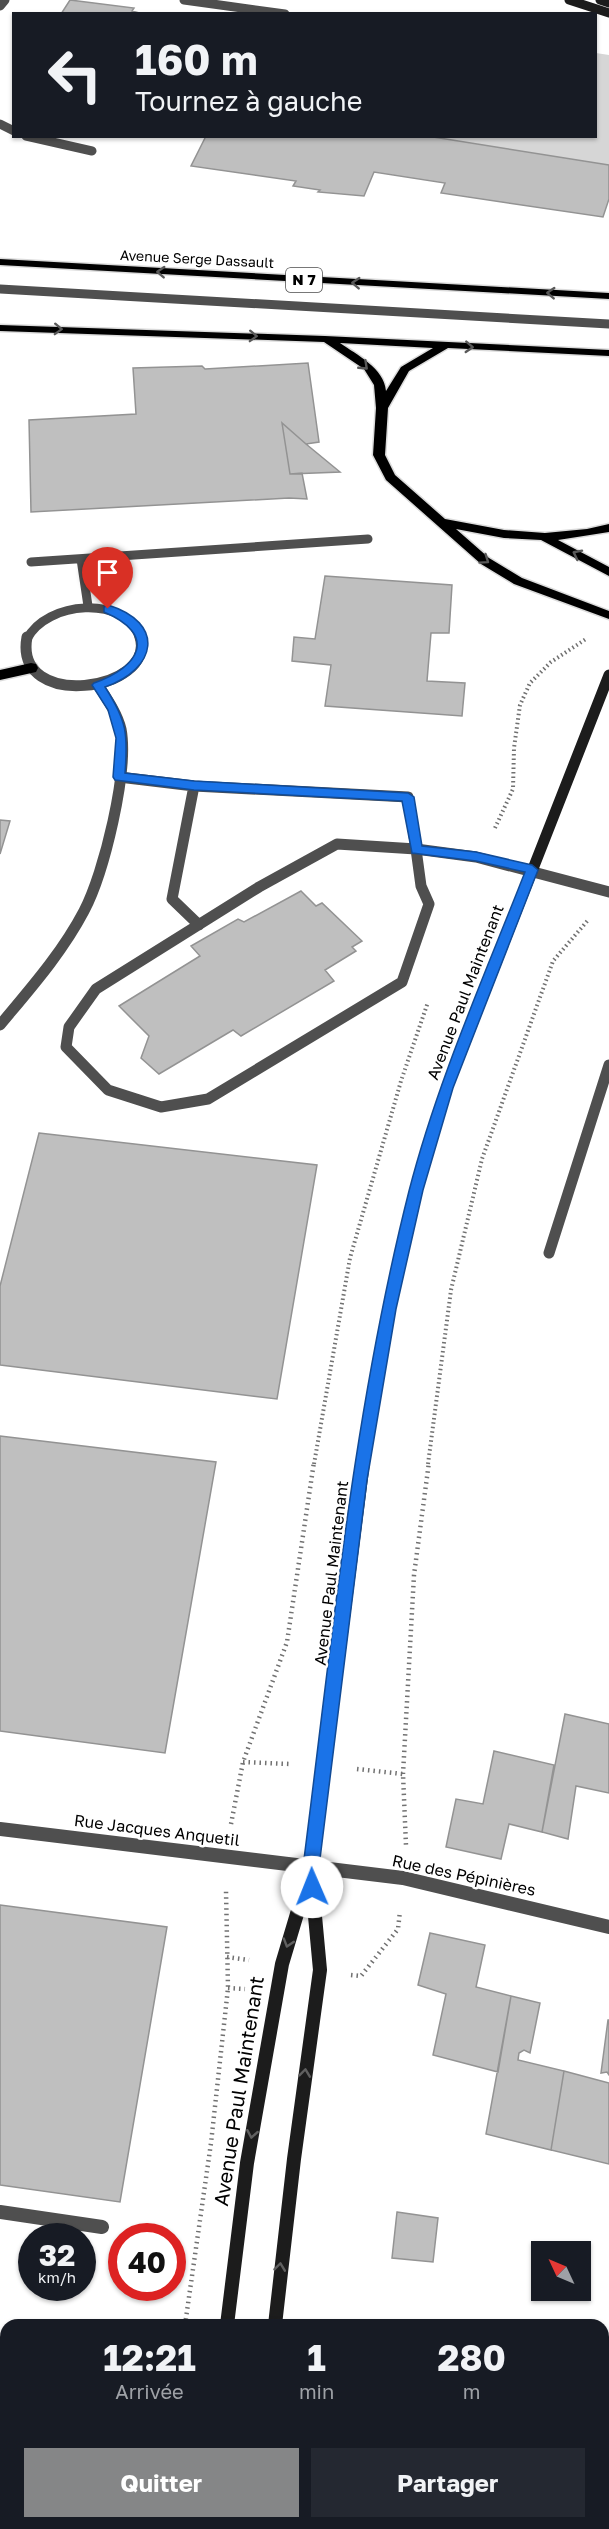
<!DOCTYPE html>
<html lang="fr">
<head>
<meta charset="utf-8">
<style>
  body { margin:0; font-family:"Golos Text",sans-serif; background:#242831; color:#f1f3f6; height:100vh; display:flex; flex-direction:column; font-size:22px; white-space:nowrap }
  * { box-sizing:border-box; margin:0 }
  p { font-size:20px; color:#9ea1a6 }
  .icon { flex:none; width:33px; height:33px; fill:none; stroke:currentColor; stroke-width:2; stroke-linecap:round; stroke-linejoin:round }
  .map { position:relative; flex:1; overflow:hidden }
  .sheet { position:absolute; left:0px; top:2319px; width:609px; height:210px; display:flex; flex-direction:column; background:#171b24; border-radius:18px 18px 0 0; box-shadow:0 2px 4px #0004 }
  .sheet>* { flex:none }
  .top-card { position:absolute; left:12px; top:12px; width:585px; height:126px; border-radius:0px; box-shadow:0 2px 4px #0004; background:#171b24; color:#f1f3f6; overflow:hidden }
  .needle { width:39px; rotate:314deg }
  .fabs { position:absolute; left:531px; top:2241px; display:grid; gap:12px }
  .fabs a { display:grid; place-items:center; width:60px; height:60px; border-radius:0px; background:#171b24; box-shadow:0 2px 4px #0004; font-size:30px }
  .speed { position:absolute; left:18px; top:2223px; display:flex; gap:12px; font-size:30px; font-weight:700; text-align:center }
  .speed>* { display:grid; place-content:center; width:78px; height:78px; border-radius:50%; background:#171b24; box-shadow:0 2px 4px #0004; line-height:1 }
  .speed small { font-size:15px; font-weight:400 }
  .speed .limit { border:9px solid #d22; background:#fff; color:#111 }
  .pin { position:absolute; display:grid; place-items:center; width:51px; height:51px; color:#fff; margin:-62px -26px; border-radius:50% 50% 50% 0; rotate:-45deg; box-shadow:0 0 6px #0007 }
  .pin .icon { rotate:45deg }
  .me { position:absolute; width:66px; margin:-33px; rotate:359deg; stroke-linejoin:round; filter:drop-shadow(0 0 4px #0008) }
  .turn { display:flex; align-items:center; gap:21px; height:126px; padding:0 24px; font-size:27px }
  .turn .icon { width:78px; height:78px; stroke-width:2.5 }
  .turn b { display:block; font-size:42px; line-height:51px }
  .eta { display:flex; justify-content:space-evenly; align-items:center; height:102px; text-align:center }
  .eta b { font-size:36px; font-weight:700; line-height:42px }
  .button { display:flex; gap:12px; margin-top:auto; padding:12px 24px }
  .button a { flex:1; height:69px; border-radius:0px; background:#858687; color:#fff; font-size:24px; font-weight:700; line-height:69px; text-align:center }
  .button a+a { background:#242831; color:#f1f3f6 }
  .map>svg:first-child { display:block }
  .green { fill:#d6d6d6 }
  .building { fill:#bfbfbf; stroke:#939393; stroke-width:1.5 }
  .lines { fill:none; stroke-linecap:round; stroke-linejoin:round }
  .primary-casing { stroke:#dbdbdb; stroke-width:3 }
  .highway-casing { stroke:#dbdbdb; stroke-width:3 }
  .path-far1 { stroke:#717171; stroke-width:4; stroke-dasharray:1.5 3; stroke-linecap:butt }
  .path { stroke:#717171; stroke-width:4.5; stroke-dasharray:1.5 4; stroke-linecap:butt }
  .lane-far2 { stroke:#4f4f4f; stroke-width:9 }
  .lane-far1 { stroke:#4f4f4f; stroke-width:11 }
  .lane { stroke:#4f4f4f; stroke-width:14 }
  .street-far2 { stroke:#4f4f4f; stroke-width:9 }
  .street-far1 { stroke:#4f4f4f; stroke-width:11 }
  .street { stroke:#4f4f4f; stroke-width:14 }
  .secondary-far2 { stroke:#1c1c1c; stroke-width:9 }
  .secondary-far1 { stroke:#1c1c1c; stroke-width:11 }
  .secondary { stroke:#1c1c1c; stroke-width:14 }
  .primary { fill:#000; fill-rule:evenodd }
  .highway { fill:#000; fill-rule:evenodd }
  .oneway { stroke:#595959 }
  .oneway2 { stroke:#606060 }
  .route { fill:#1a73e8; stroke:#114b97; stroke-width:1.5 }
  .labels { text-anchor:middle; stroke-width:5; stroke-linejoin:round; paint-order:stroke }
  .far-street-label { font-size:14px; fill:#000; stroke:#fff }
  .shield { fill:#fff; stroke:#4c4c4c; stroke-width:1.5 }
  .shield-label { font-size:15px; font-weight:bold; fill:#000 }
  .street-label { font-size:16px; fill:#000; stroke:#fff }
  .near-street-label { font-size:20px; fill:#000; stroke:#fff }
</style>
</head>
<body>
<div class="map">
<svg width="609" height="2529" viewBox="0 0 609 2529">
  <rect width="100%" height="100%" fill="#fff"/>
  <!-- green -->
  <path class="green" d="M596,53L609,55V165L426,137L596,136Z"/>
  <!-- building -->
  <path class="building" d="M70,0L134,8L132,11L143,14H61Z
    M206,136H427L609,165V199L603,217L441,193L445,183L374,172L364,196L318,192L320,190L293,186L296,181L191,166Z
    M308,363L319,442L306,444L282,423L290,474L302,473L307,499L289,498L31,512L29,420L136,414L133,368L202,366L205,369Z
    M282,423L306,444L340,472L290,474Z
    M325,576L452,585L449,633H431L427,681L465,683L462,716L325,706L331,665L292,661L294,637L315,639Z
    M0,820L10,821L0,854Z
    M301,891L316,906L322,903L362,941L352,947L356,951L325,970L334,981L241,1036L233,1030L159,1074L141,1058L149,1036L119,1006L200,956L191,946L238,919L244,922Z
    M39,1133L317,1165L277,1399L0,1365V1286Z
    M0,1436L216,1462L165,1753L0,1731Z
    M565,1714L609,1724V1793L576,1786L568,1839L542,1832Z
    M494,1751L554,1765L542,1832L509,1824L501,1859L446,1847L456,1799L483,1804Z
    M0,1905L167,1927L120,2202L0,2185Z
    M430,1933L485,1945L476,1987L511,1996L498,2072L433,2055L446,1994L418,1985Z
    M511,1996L540,2003L530,2053L524,2050L519,2053L518,2060L564,2071L551,2150L486,2134Z
    M608,2020H609V2075L607,2072L601,2073Z
    M564,2071L609,2083V2164L551,2150Z
    M397,2212L438,2218L433,2262L392,2258Z
    M511,2320L580,2321V2325H511Z
    M0,2426L6,2427V2523H101L100,2529H0Z
    M417,2523H522L523,2529H417Z"/>
  <g class="lines">
    <defs>
      <path id="primary" d="M0,259L609,293V299L0,265Z
        M0,325L325,336L609,350V356L448,348L409,371L388,408L385,455L395,475L445,519L504,530L545,533L587,529L609,524V532L558,540L609,567V576L541,540L504,538L456,529L489,558L522,578L609,611V619L514,584L481,564L386,480L373,455L376,408L374,385L364,369L324,342L0,331ZM340,343L433,348L401,367L386,391C384,368 357,355 340,343Z"/>
      <path id="highway" d="M31,663L36,664L38,668L36,672L0,680V670Z"/>
    </defs>
    <!-- primary casing -->
    <use href="#primary" class="primary-casing"/>
    <!-- highway casing -->
    <use href="#highway" class="highway-casing"/>
    <!-- path-far1 -->
    <path class="path-far1" d="M495,828L513,789L514,748L520,705L530,683L551,662L586,639
      M314,1464L350,1258L401,1081L428,1002
      M428,1464L451,1290L482,1159L553,961L589,919"/>
    <!-- path -->
    <path class="path" d="M243,1762L290,1764
      M357,1769L403,1774L406,1846
      M403,1774L414,1575L429,1462
      M231,1824L243,1762L287,1642L314,1462
      M227,1957L249,1960
      M351,1975L361,1976L398,1929L400,1911
      M228,1988L245,1989
      M185,2325L211,2143L228,1988L226,1891
      M173,2523V2529"/>
    <!-- lane-far2 -->
    <path class="lane-far2" d="M184,0L285,14
      M0,6L5,0
      M0,124L14,131
      M26,136L92,151
      M0,289L609,324
      M81,559L88,606
      M31,562L368,539"/>
    <!-- lane-far1 -->
    <path class="lane-far1" d="M119,777L194,786L408,797L416,849L476,857L609,892
      M194,786L172,899L199,925
      M337,844L416,849L421,886L429,904L402,982L208,1099L161,1107L108,1090L66,1047L69,1027L96,989L259,887Z
      M549,1253L609,1065"/>
    <!-- lane -->
    <path class="lane" d="M0,2212L102,2227
      M0,2391L6,2392"/>
    <!-- street-far2 -->
    <path class="street-far2" d="M27,639C46,601 126,594 140,639"/>
    <!-- street-far1 -->
    <path class="street-far1" d="M27,637C13,712 157,691 140,637
      M0,1025C30,989 62,953 84,911C104,873 129,771 121,729C117,713 107,699 98,685"/>
    <!-- street -->
    <path class="street" d="M0,1829L403,1878L609,1927"/>
    <!-- secondary-far2 -->
    <path class="secondary-far2" d="M569,0L609,13
      M600,0L609,3"/>
    <!-- secondary-far1 -->
    <path class="secondary-far1" d="M363,1464L390,1309L416,1190L447,1088L609,675"/>
    <!-- secondary -->
    <path class="secondary" d="M227,2325L247,2163L282,1964L311,1867L363,1462
      M275,2325L294,2159L320,1970L311,1873
      M217,2523V2529
      M265,2523V2529"/>
    <!-- primary -->
    <use href="#primary" class="primary"/>
    <!-- highway -->
    <use href="#highway" class="highway"/>
  </g>
  <!-- one-way arrows -->
  <defs><path id="oneway-chevron" d="M-2-3.5L2.5 0L-2 3.5" fill="none" stroke-width="1.6" stroke-linecap="round" stroke-linejoin="round" transform="scale(1.5)"/></defs>
  <g class="oneway">
    <use href="#oneway-chevron" transform="translate(161 272) rotate(-177)"/>
    <use href="#oneway-chevron" transform="translate(356 283) rotate(-177)"/>
    <use href="#oneway-chevron" transform="translate(551 293) rotate(-177)"/>
    <use href="#oneway-chevron" transform="translate(58 329) rotate(2)"/>
    <use href="#oneway-chevron" transform="translate(253 336) rotate(2)"/>
    <use href="#oneway-chevron" transform="translate(469 347) rotate(3)"/>
    <use href="#oneway-chevron" transform="translate(364 366) rotate(43)"/>
    <use href="#oneway-chevron" transform="translate(577 554) rotate(-153)"/>
    <use href="#oneway-chevron" transform="translate(485 560) rotate(35)"/>
  </g>
  <g class="oneway2">
    <use href="#oneway-chevron" transform="translate(288 1943) rotate(107)"/>
    <use href="#oneway-chevron" transform="translate(305 2073) rotate(-83)"/>
    <use href="#oneway-chevron" transform="translate(252 2134) rotate(100)"/>
    <use href="#oneway-chevron" transform="translate(280 2267) rotate(-83)"/>
  </g>
  <!-- route -->
  <path class="route" d="M108,605C166,623 157,669 105,687C127,721 128,734 125,773L194,781L408,793L414,797L422,846L476,852L532,865L538,870L453,1088L423,1190L396,1309L367,1480L319,1867L321,1887L318,1893L312,1895L307,1893L303,1867C332,1641 353,1412 409,1191C437,1082 484,977 525,872L476,861L412,853L402,801L194,790L115,780L113,777L116,738L108,710L92,685L94,683C140,667 158,635 104,612V607Z"/>
  <g class="labels">
    <!-- far-street labels -->
    <g class="far-street-label">
      <text transform="translate(197 259) rotate(3)" y="5">Avenue Serge Dassault</text>
    </g>
    <!-- shield labels -->
    <rect class="shield" x="286" y="268" width="36" height="24" rx="4.5"/>
    <g class="shield-label">
      <text x="304" y="285">N 7</text>
    </g>
    <!-- street labels -->
    <g class="street-label">
      <text transform="translate(465 992) rotate(-69)" y="6">Avenue Paul Maintenant</text>
      <text transform="translate(331 1573) rotate(-83)" y="6">Avenue Paul Maintenant</text>
      <text transform="translate(157 1830) rotate(7)" y="6">Rue Jacques Anquetil</text>
      <text transform="translate(464 1875) rotate(12)" y="6">Rue des Pépinières</text>
    </g>
    <!-- near-street labels -->
    <g class="near-street-label">
      <text transform="translate(239 2091) rotate(-81)" y="7">Avenue Paul Maintenant</text>
    </g>
  </g>
</svg>
<div class="fabs">
<a><svg class="needle" viewBox="-14 -14 28 28"><path d="M0-13l5 13h-10z" fill="#e53935"/><path d="M0 13l5-13h-10z" fill="#9ea1a6"/></svg></a>
</div>
<div class="speed"><div>32<small>km/h</small></div><div class="limit">40</div></div>
<div class="pin" style="left:108px;top:609px;background:#d93025"><svg class="icon" aria-label="arrive" viewBox="0 0 24 24"><path d="M6 21V4h12l-3 4 3 4H6"/></svg></div>
<svg class="me" style="left:312px;top:1887px" viewBox="-20 -20 40 40"><circle r="19" fill="#fff"/><path d="M0-13L10 11 0 6-10 11z" fill="#1a73e8"/></svg>
<div class="top-card">
<div class="turn"><svg class="icon" aria-label="left" viewBox="0 0 24 24"><path d="M17 20v-9H6M10 6l-5 5 5 5"/></svg><div><b>160 m</b>Tournez à gauche</div></div>
</div>
<section class="sheet">
<div class="eta">
<div><b>12:21</b><p>Arrivée</p></div>
<div><b>1</b><p>min</p></div>
<div><b>280</b><p>m</p></div>
</div>
<div class="button"><a>Quitter</a><a>Partager</a></div>
</section>
</div>
</body>
</html>
